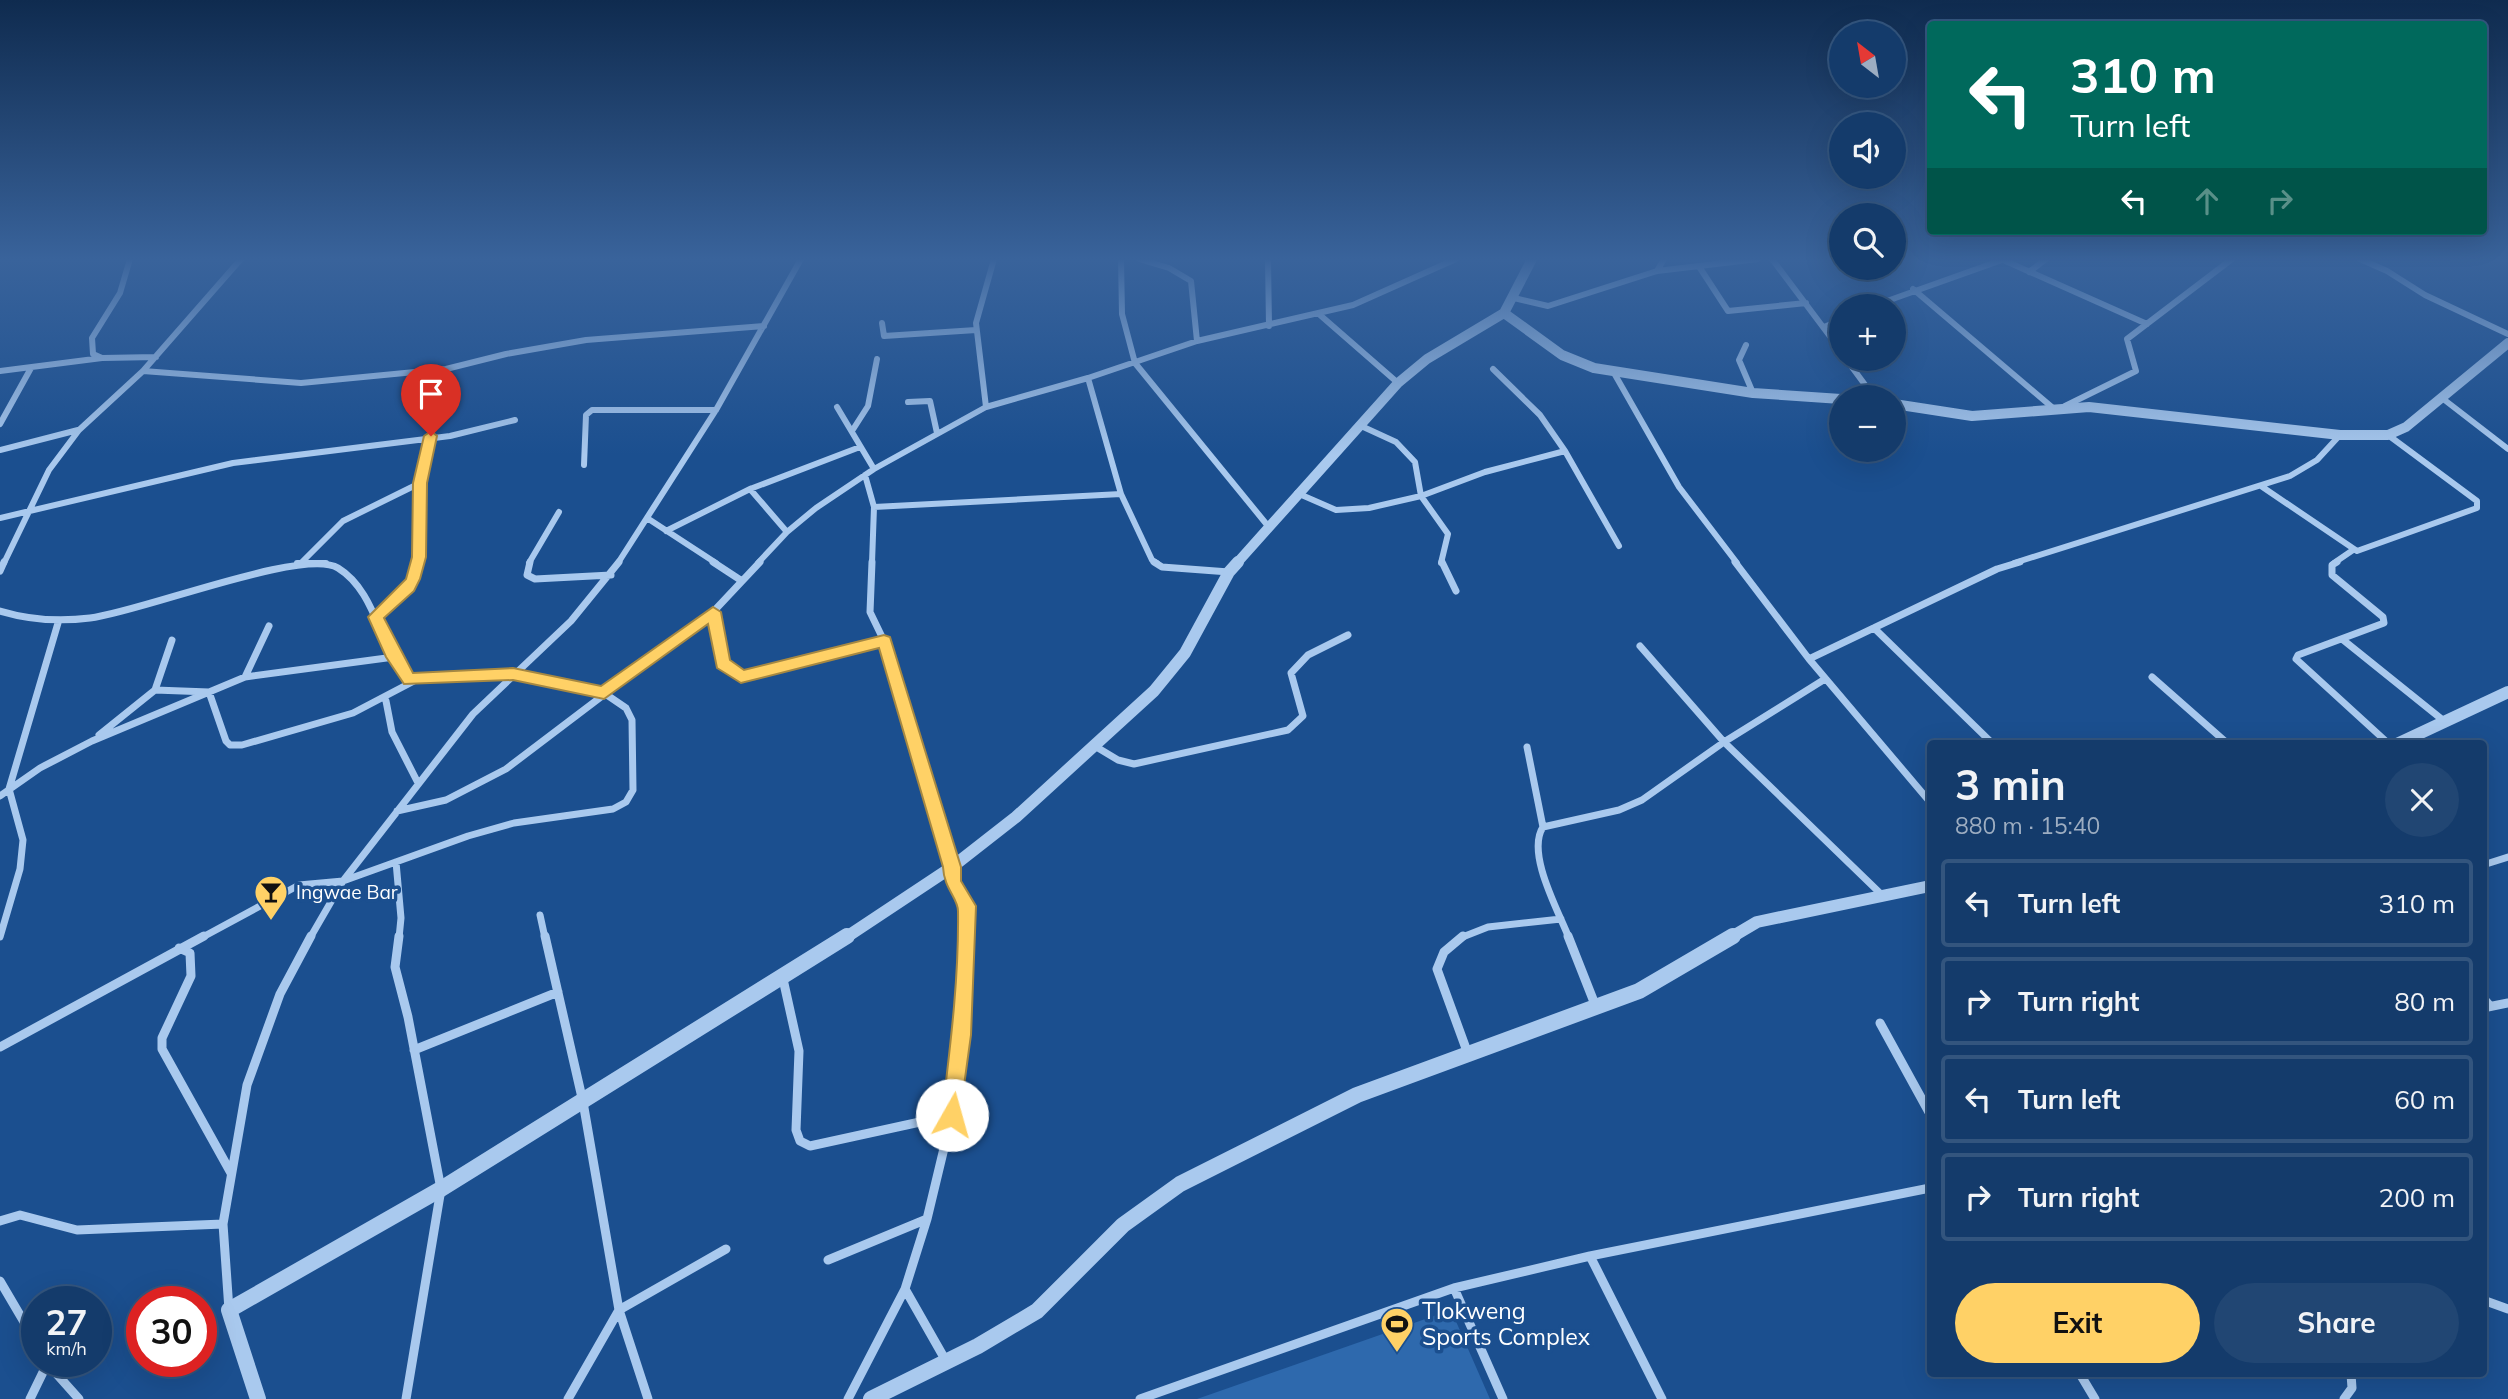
<!DOCTYPE html>
<html lang="en">
<head>
<meta charset="utf-8">
<style>
  body { margin:0; font-family:Mulish,sans-serif; background:#214673; color:#f1f3f6; height:100vh; display:flex; flex-direction:column; font-size:26px; white-space:nowrap }
  * { box-sizing:border-box; margin:0 }
  p { font-size:23px; color:#9dadc1 }
  .icon { flex:none; width:38px; height:38px; fill:none; stroke:currentColor; stroke-width:2; stroke-linecap:round; stroke-linejoin:round }
  .map { position:relative; flex:1; overflow:hidden }
  .details { position:absolute; left:1927px; top:740px; width:560px; height:637px; display:flex; flex-direction:column; background:#143b6b; border-radius:7px; box-shadow:0 7px 28px #0002,0 0 0 2px #33557e }
  .details>* { flex:none }
  .hud { position:absolute; left:1927px; top:21px; width:560px; height:214px; border-radius:7px; box-shadow:0 7px 28px #0002,0 0 0 2px #33557e; background:#00695c; color:#fff; overflow:hidden }
  .needle { width:46px; rotate:329deg }
  .tools { position:absolute; left:1829px; top:21px; display:grid; gap:14px }
  .tools a { display:grid; place-items:center; width:77px; height:77px; border-radius:50%; background:#143b6b; box-shadow:0 7px 28px #0002,0 0 0 2px #33557e; font-size:35px }
  .speed { position:absolute; left:21px; top:1286px; display:flex; gap:14px; font-size:35px; font-weight:700; text-align:center }
  .speed>* { display:grid; place-content:center; width:91px; height:91px; border-radius:50%; background:#143b6b; box-shadow:0 7px 28px #0002,0 0 0 2px #33557e; line-height:1 }
  .speed small { font-size:18px; font-weight:400 }
  .speed .limit { border:10px solid #d22; background:#fff; color:#111 }
  .pin { position:absolute; display:grid; place-items:center; width:60px; height:60px; color:#fff; margin:-72px -30px; border-radius:50% 50% 50% 0; rotate:-45deg; box-shadow:0 0 7px #0007 }
  .pin .icon { rotate:45deg }
  .me { position:absolute; width:77px; margin:-38px; rotate:7deg; stroke-linejoin:round; filter:drop-shadow(0 0 5px #0008) }
  .turn { display:flex; align-items:center; gap:24px; height:147px; padding:0 28px; font-size:32px }
  .turn .icon { width:91px; height:91px; stroke-width:2.5 }
  .turn b { display:block; font-size:49px; line-height:60px }
  .lanes { display:flex; align-items:center; height:66px; padding:0 28px; background:#0003; justify-content:center; gap:35px; direction:ltr }
  .lanes .off { opacity:.35 }
  .round { display:grid; place-items:center; flex:none; width:74px; height:74px; border-radius:37px; background:#214673 }
  .summary { display:flex; align-items:center; justify-content:space-between; height:119px; padding:0 28px }
  h1 { font-size:42px; font-weight:700; line-height:52px }
  .action { display:flex; gap:14px; margin-top:auto; padding:14px 28px }
  .action a { flex:1; height:80px; border-radius:42px; background:#ffd166; color:#111; font-size:28px; font-weight:700; line-height:80px; text-align:center }
  .action a+a { background:#214673; color:#f1f3f6 }
  ul { padding:0; list-style:none }
  li { display:flex; align-items:center; gap:21px; height:88px; margin:0 14px 10px; padding:0 14px; border:4px solid #33557e; border-radius:7px }
  li div { flex:1 }
  li b { display:block; font-size:26px }
  li em { font-style:normal }
  .map>svg:first-child { display:block }
  .green { fill:#2e69ad }
  .lines { fill:none; stroke-linecap:round; stroke-linejoin:round }
  .minor-far2 { stroke:#a9c9ee; stroke-width:6 }
  .minor-far1 { stroke:#a9c9ee; stroke-width:7 }
  .minor { stroke:#a9c9ee; stroke-width:9 }
  .tertiary-far2 { stroke:#a9c9ee; stroke-width:10 }
  .tertiary-far1 { stroke:#a9c9ee; stroke-width:12 }
  .tertiary { stroke:#a9c9ee; stroke-width:16 }
  .route { fill:#ffd166; stroke:#a68842; stroke-width:2 }
  .labels { text-anchor:middle; stroke-width:7; stroke-linejoin:round; paint-order:stroke }
  .poi-label { font-size:19px; fill:#fff; stroke:#1b4f8f; text-anchor:start }
  .near-poi-label { font-size:23px; fill:#fff; stroke:#1b4f8f; text-anchor:start }
</style>
</head>
<body>
<div class="map">
<svg width="2508" height="1399" viewBox="0 0 2508 1399">
  <rect width="100%" height="100%" fill="#1b4f8f"/>
  <!-- green -->
  <path class="green" d="M1451,1310L1490,1399H1196H1197Z"/>
  <g class="lines">
    <!-- minor-far2 -->
    <path class="minor-far2" d="M1121,259L1122,314L1135,363L1268,526
      M1139,259L1169,268L1191,281L1197,341
      M1268,259L1269,326
      M1772,259L1841,351
      M2001,259L2147,324
      M2360,259L2387,271L2425,295L2508,334
      M1700,268L1728,311L1806,303
      M1657,271L1664,259
      M2029,272L2046,259
      M1913,289L2053,408
      M1514,298L1548,306L1657,271L1758,259
      M1873,306L2002,260
      M1320,315L1398,383
      M882,323L884,336L976,330
      M1824,327L1841,320
      M1746,345L1739,360L1753,393
      M102,358L93,354L92,338L120,293L130,259
      M1846,359L1874,397
      M1493,369L1540,415L1565,451L1619,546
      M0,371L102,358L156,357
      M143,371L301,383L446,369L506,354L586,340L764,326
      M1614,373L1679,487L1737,563
      M1088,378L1121,494L1152,560L1157,563
      M2442,398L2508,449
      M908,402L930,401L937,433
      M2065,406L2136,371L2127,339L2232,259
      M837,407L874,469
      M986,407L976,323L994,259
      M0,424L31,368
      M1359,425L1396,442L1415,462L1421,496L1448,534L1441,563
      M852,431L868,406L877,359
      M0,450L78,430
      M584,465L586,415L592,410H716
      M865,475L874,507L872,563
      M2261,486L2357,551L2477,508V501L2388,435
      M750,489L787,532
      M1297,493L1336,510L1369,508L1421,496L1485,472L1565,451
      M874,507L1121,494
      M0,518L233,463L450,436L515,420
      M647,518L716,563
      M666,531L750,489L860,447
      M4,563L49,470L79,430L143,371L241,259
      M297,563H326
      M301,563L343,521L420,483
      M417,563L420,483L446,369
      M529,563L559,512
      M618,563L716,410L801,259
      M758,563L787,532L816,508L874,469L986,407L1088,378L1197,341L1353,305L1456,259
      M2014,563L2290,476L2317,460L2340,435
      M2334,563L2353,550"/>
    <!-- minor-far1 -->
    <path class="minor-far1" d="M530,562L527,575L535,579L611,575
      M713,562L742,581
      M872,562L870,612L884,641L952,867V882L967,906L966,938
      M1154,562L1162,567L1229,572
      M1442,562L1456,591
      M1735,562L1809,659L1930,802
      M2337,562L2332,565V575L2383,617L2384,623L2298,655L2296,659L2389,744
      M0,571L4,562
      M0,611C30,620 58,622 90,618C141,612 304,547 338,568C377,592 379,648 409,680L513,674L604,693L626,708L632,720L633,790L626,802L613,809L514,823L468,836L343,881L299,885L201,938
      M713,612L723,663L741,677L884,641
      M375,617L413,579L418,562
      M1874,628L1993,744
      M2342,639L2444,721
      M1640,646L1724,742L1882,895
      M1809,659L1997,569L2020,562
      M245,677L269,626
      M2152,677L2228,744
      M155,690L172,640
      M386,701L392,732L418,783
      M99,735L155,690L209,692L226,741L230,745H242L353,713L414,681
      M1093,745L1118,760L1134,764L1288,730L1303,716L1291,673L1308,655L1348,635
      M1527,747L1543,827C1526,853 1558,910 1569,938
      M0,796L40,768L92,741L245,677L394,657
      M397,811L446,800L506,769L713,612L760,562
      M1543,827L1619,810L1642,800L1724,742L1825,679
      M396,862L401,918L399,938
      M2483,865L2508,857
      M540,915L545,938
      M0,937L20,869L23,840L9,789L58,623
      M310,938L343,881L473,714L571,621L619,562
      M1460,938L1488,927L1561,919"/>
    <!-- minor -->
    <path class="minor" d="M399,936L395,967L408,1017L441,1189L406,1399
      M545,936L583,1102L619,1310L648,1399
      M1463,936L1444,952L1437,969L1468,1054
      M1568,936L1596,1007
      M179,948L190,953L191,976L162,1038V1049L231,1173
      M783,979L799,1051L796,1130L800,1141L810,1146L952,1115
      M2483,998L2490,1006
      M2483,1008L2508,1003
      M1880,1023L1930,1114
      M0,1047L204,936
      M414,1050L558,992
      M0,1221L20,1215L77,1230L223,1224
      M1590,1256L1662,1399
      M828,1260L927,1219
      M0,1281L37,1344
      M1454,1288L1503,1399
      M905,1289L946,1361
      M2483,1300L2508,1309
      M229,1310L223,1224L247,1085L280,994L311,936
      M46,1362L79,1399
      M2080,1374L2095,1399
      M30,1399L47,1364
      M568,1399L619,1310L726,1249
      M848,1399L905,1289L927,1219L952,1115L961,1035L966,936
      M1140,1399L1454,1288L1590,1256L1930,1188
      M2344,1399L2352,1388L2351,1374"/>
    <!-- tertiary-far2 -->
    <path class="tertiary-far2" d="M1504,313L1562,355L1594,368L1753,393L1841,399
      M1894,404L1972,416L2089,407L2340,435H2388L2406,427L2508,343
      M1237,563L1398,383L1427,359L1504,313L1532,259"/>
    <!-- tertiary-far1 -->
    <path class="tertiary-far1" d="M2397,744L2508,692
      M845,938L952,867L1016,817L1154,691L1185,653L1229,572L1238,562
      M1730,938L1757,922L1930,886"/>
    <!-- tertiary -->
    <path class="tertiary" d="M258,1399L229,1310L441,1189L847,936
      M871,1399L978,1346L1037,1311L1123,1225L1180,1184L1357,1095L1639,991L1733,936"/>
  </g>
  <!-- sky -->
  <linearGradient id="sky" x2="0" y2="1"><stop stop-color="#0f2b4f"/><stop offset="0.57" stop-color="#39639b"/><stop offset="1" stop-color="#39639b" stop-opacity="0"/></linearGradient>
  <rect width="2508" height="455" fill="url(#sky)"/>
  <!-- route -->
  <path class="route" d="M431,431L437,436L427,483L426,557L420,579L414,591L384,618L413,673L513,668L601,686L713,607L721,612L730,660L744,670L884,635L890,637L961,867V881L976,906L971,1035L959,1122L952,1124L945,1122L942,1115C950,1048 959,979 958,911C958,898 944,889 943,867L879,648L741,683L717,668L708,624L604,699L513,680L404,684L386,657L368,617L406,579L412,557L413,483L424,436Z"/>
  <!-- icons -->
  <defs>
    <symbol id="bar-pin" viewBox="-11 -11 22 30"><path d="M0 17L-7.5 6A9.5 9.5 0 1 1 7.5 6Z" fill="#ffd166" stroke="#1b4f8f"/><path d="M-6-5H6L.8 .8V4.5H3.5V6h-7V4.5H-.8V.8Z" fill="#111"/></symbol>
    <symbol id="stadium-pin" viewBox="-11 -11 22 30"><path d="M0 17L-7.5 6A9.5 9.5 0 1 1 7.5 6Z" fill="#ffd166" stroke="#1b4f8f"/><path d="M0-5a6.5 5 0 1 0 0 10a6.5 5 0 1 0 0-10ZM-3.5-1.8h7v3.6h-7Z" fill="#111"/></symbol>
  </defs>
  <g fill-rule="evenodd">
    <use href="#bar-pin" x="252" y="873" width="38" height="52"/>
    <use href="#stadium-pin" x="1378" y="1305" width="38" height="52"/>
  </g>
  <g class="labels">
    <!-- poi labels -->
    <g class="poi-label">
      <text x="296" y="899">Ingwae Bar</text>
    </g>
    <!-- near-poi labels -->
    <g class="near-poi-label">
      <text x="1422" y="1319">Tlokweng<tspan x="1422" dy="26">Sports Complex</tspan></text>
    </g>
  </g>
</svg>
<div class="tools">
<a><svg class="needle" viewBox="-14 -14 28 28"><path d="M0-13l5 13h-10z" fill="#e53935"/><path d="M0 13l5-13h-10z" fill="#9dadc1"/></svg></a>
<a><svg class="icon" aria-label="sound" viewBox="0 0 24 24"><path d="M4 9h4l5-4v14l-5-4H4zM17 9q2 3 0 6"/></svg></a>
<a><svg class="icon" aria-label="search" viewBox="0 0 24 24"><circle cx="10" cy="10" r="6"/><path d="M15 15l6 6"/></svg></a>
<a>+</a>
<a>−</a>
</div>
<div class="speed"><div>27<small>km/h</small></div><div class="limit">30</div></div>
<div class="pin" style="left:431px;top:436px;background:#d93025"><svg class="icon" aria-label="arrive" viewBox="0 0 24 24"><path d="M6 21V4h12l-3 4 3 4H6"/></svg></div>
<svg class="me" style="left:952px;top:1115px" viewBox="-20 -20 40 40"><circle r="19" fill="#fff"/><path d="M0-13L10 11 0 6-10 11z" fill="#ffd166"/></svg>
<div class="hud">
<div class="turn"><svg class="icon" aria-label="left" viewBox="0 0 24 24"><path d="M17 20v-9H6M10 6l-5 5 5 5"/></svg><div><b>310 m</b>Turn left</div></div>
<div class="lanes"><svg class="icon" aria-label="left" viewBox="0 0 24 24"><path d="M17 20v-9H6M10 6l-5 5 5 5"/></svg><svg class="icon off" aria-label="ahead" viewBox="0 0 24 24"><path d="M12 20V5M6 11l6-6 6 6"/></svg><svg class="icon off" aria-label="right" viewBox="0 0 24 24"><path d="M7 20v-9h11M14 6l5 5-5 5"/></svg></div>
</div>
<section class="details">
<div class="summary"><div><h1>3 min</h1><p>880 m · 15:40</p></div><a class="round"><svg class="icon" aria-label="close" viewBox="0 0 24 24"><path d="M6 6l12 12M18 6L6 18"/></svg></a></div>
<ul>
<li><svg class="icon" aria-label="left" viewBox="0 0 24 24"><path d="M17 20v-9H6M10 6l-5 5 5 5"/></svg><div><b>Turn left</b></div><em>310 m</em></li>
<li><svg class="icon" aria-label="right" viewBox="0 0 24 24"><path d="M7 20v-9h11M14 6l5 5-5 5"/></svg><div><b>Turn right</b></div><em>80 m</em></li>
<li><svg class="icon" aria-label="left" viewBox="0 0 24 24"><path d="M17 20v-9H6M10 6l-5 5 5 5"/></svg><div><b>Turn left</b></div><em>60 m</em></li>
<li><svg class="icon" aria-label="right" viewBox="0 0 24 24"><path d="M7 20v-9h11M14 6l5 5-5 5"/></svg><div><b>Turn right</b></div><em>200 m</em></li>
</ul>
<div class="action"><a>Exit</a><a>Share</a></div>
</section>
</div>
</body>
</html>
